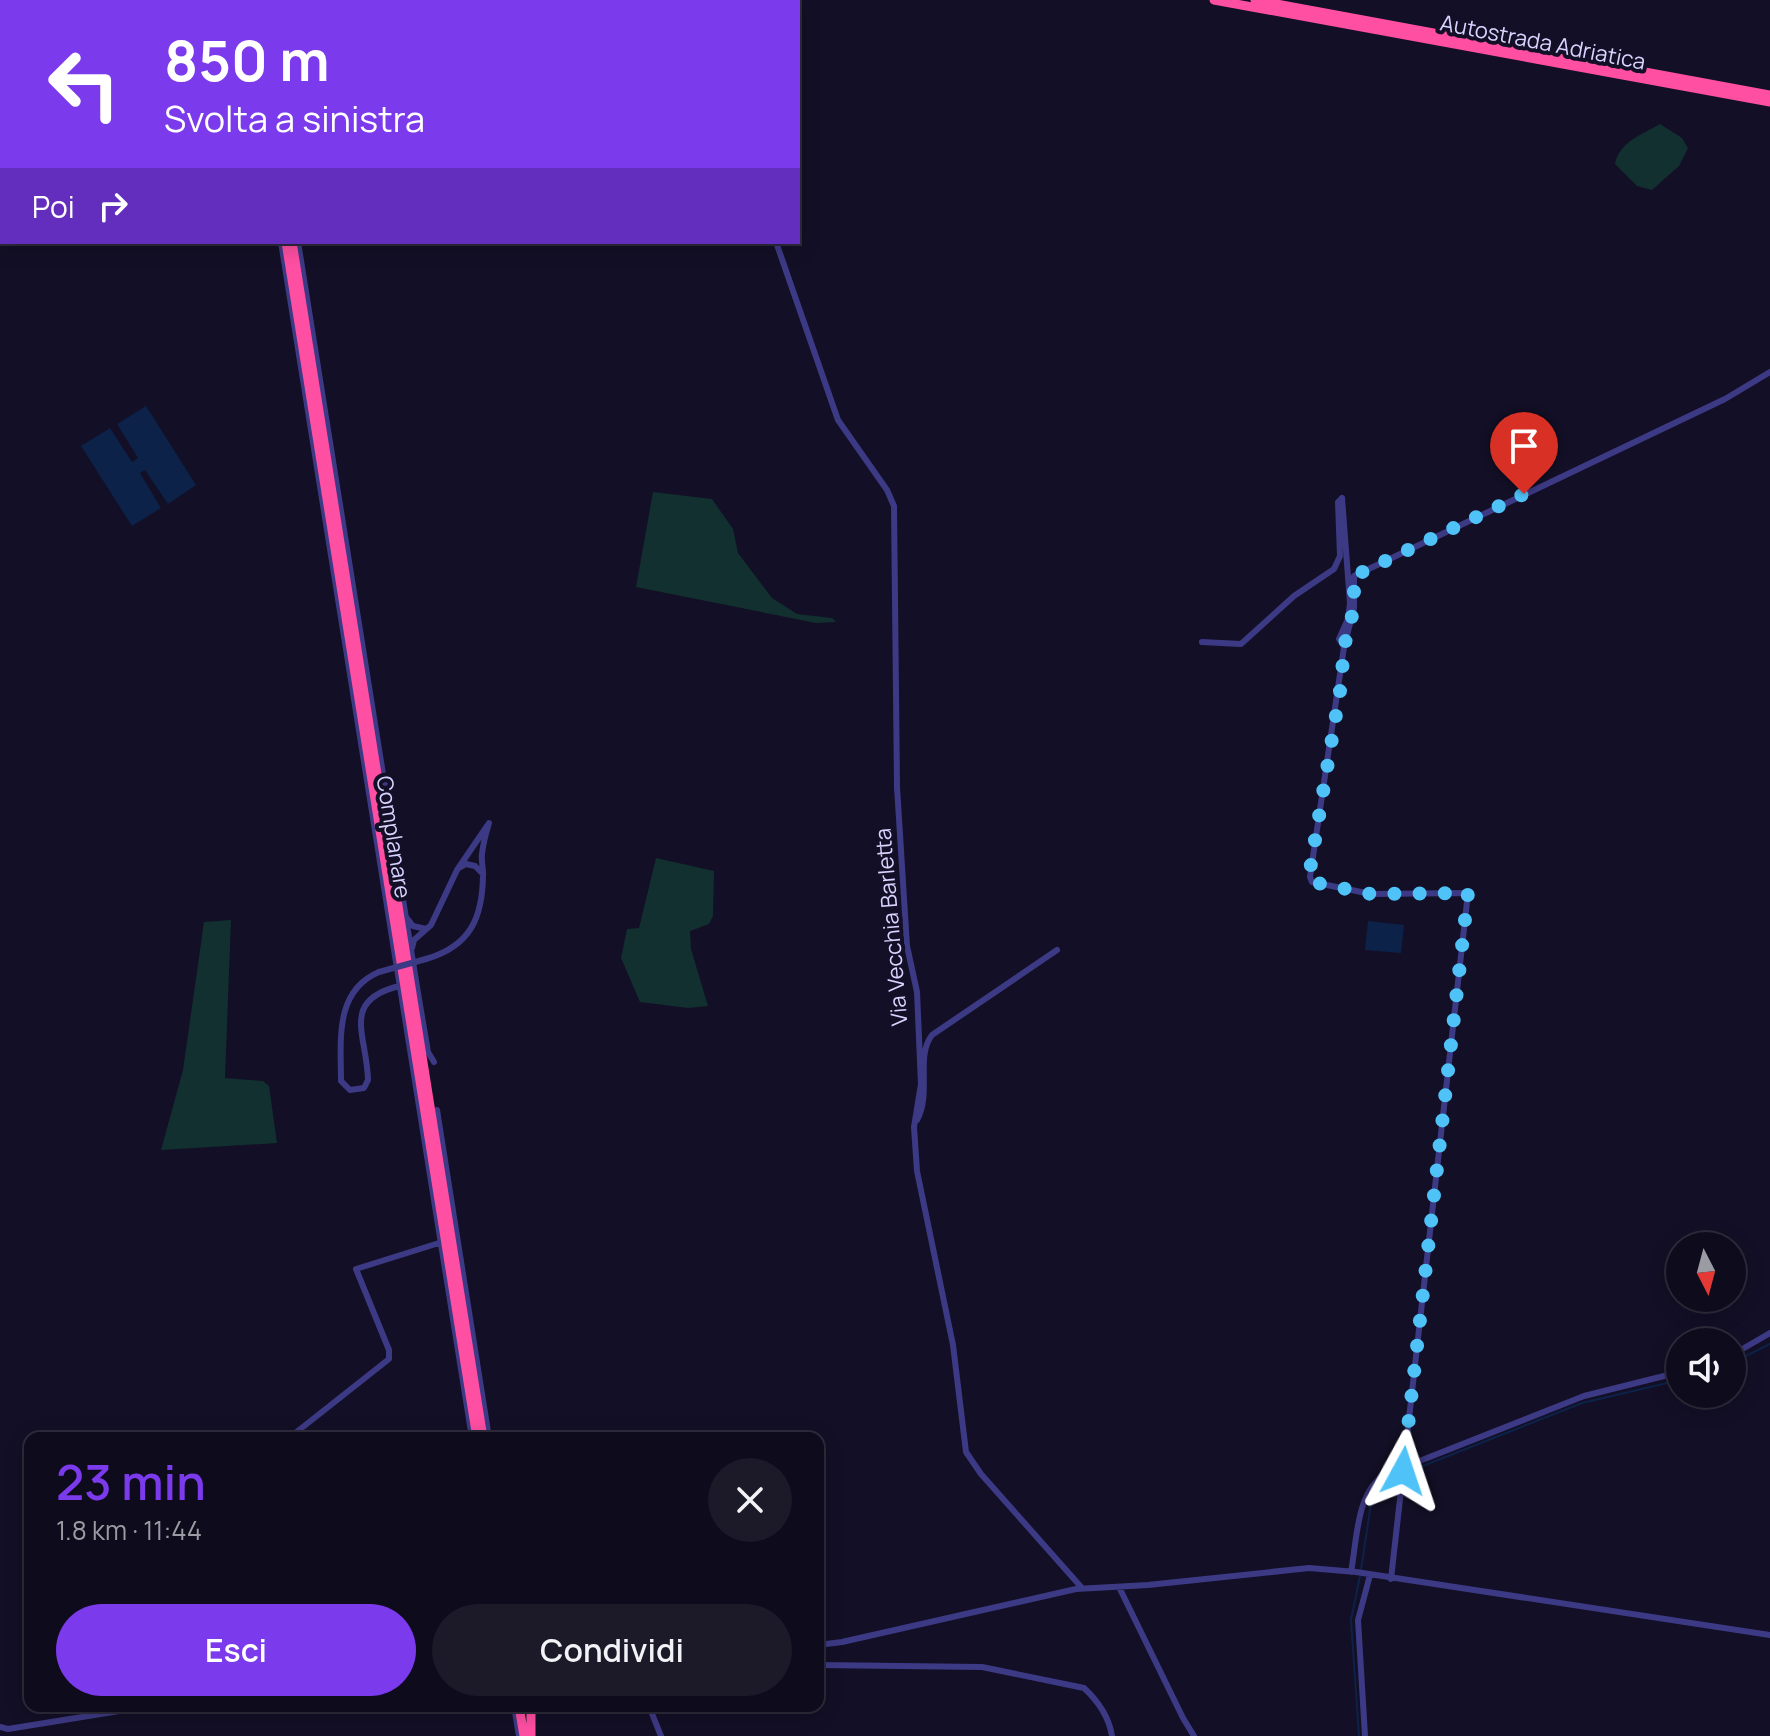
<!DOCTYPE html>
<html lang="it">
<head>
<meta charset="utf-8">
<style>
  body { margin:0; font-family:Manrope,sans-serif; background:#1c1929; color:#f1f3f6; height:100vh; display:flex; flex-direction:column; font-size:30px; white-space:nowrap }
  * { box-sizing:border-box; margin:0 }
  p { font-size:26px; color:#9b9ba3 }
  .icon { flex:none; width:44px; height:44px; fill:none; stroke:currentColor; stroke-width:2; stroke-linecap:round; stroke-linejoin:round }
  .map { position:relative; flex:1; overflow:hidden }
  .details { position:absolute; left:24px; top:1432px; width:800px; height:280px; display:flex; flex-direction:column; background:#0e0b1c; border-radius:16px; box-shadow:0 4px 20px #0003,0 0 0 2px #2e2b3b }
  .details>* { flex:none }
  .top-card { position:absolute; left:0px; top:0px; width:800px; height:244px; box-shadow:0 4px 20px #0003,0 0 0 2px #2e2b3b; background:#7c3aed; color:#fff; overflow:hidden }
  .needle { width:52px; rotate:174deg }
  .tools { position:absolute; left:1666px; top:1232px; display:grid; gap:16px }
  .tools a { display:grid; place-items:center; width:80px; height:80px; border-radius:50%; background:#0e0b1c; box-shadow:0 4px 20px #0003,0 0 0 2px #2e2b3b; font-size:40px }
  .pin { position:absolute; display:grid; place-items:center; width:68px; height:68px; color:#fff; margin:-82px -34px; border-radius:50% 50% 50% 0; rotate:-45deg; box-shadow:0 0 8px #0007 }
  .pin .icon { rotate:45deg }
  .me { position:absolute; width:88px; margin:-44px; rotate:5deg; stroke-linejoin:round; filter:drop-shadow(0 0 6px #0008) }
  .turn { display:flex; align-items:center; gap:28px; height:168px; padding:0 32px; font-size:36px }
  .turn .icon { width:104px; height:104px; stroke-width:2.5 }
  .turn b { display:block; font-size:56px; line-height:68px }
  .then { display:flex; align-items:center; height:76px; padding:0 32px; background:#0003; gap:16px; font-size:30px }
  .round { display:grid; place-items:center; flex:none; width:84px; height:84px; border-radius:42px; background:#1c1929 }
  .summary { display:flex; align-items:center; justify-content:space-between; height:136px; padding:0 32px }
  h1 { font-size:48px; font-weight:600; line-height:60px; color:#7c3aed }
  .primary-button { display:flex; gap:16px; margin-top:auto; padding:16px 32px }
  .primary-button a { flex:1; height:92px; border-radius:48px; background:#7c3aed; color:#fff; font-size:32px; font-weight:600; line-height:92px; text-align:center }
  .primary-button a+a { background:#1c1929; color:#f1f3f6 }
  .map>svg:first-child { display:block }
  .green { fill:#12302f }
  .water { fill:#0c2248 }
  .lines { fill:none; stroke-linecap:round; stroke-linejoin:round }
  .stream { stroke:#0c2248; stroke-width:2 }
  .minor { stroke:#3d3a85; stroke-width:6 }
  .highway { stroke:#ff4fa3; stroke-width:9 }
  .minor-bridge { stroke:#3d3a85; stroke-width:6 }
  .route { stroke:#4fc3f7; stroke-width:14; stroke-dasharray:0 25.2 }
  .labels { text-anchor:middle; stroke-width:8; stroke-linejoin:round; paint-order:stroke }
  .street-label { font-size:22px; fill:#d9d4ff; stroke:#130f26 }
</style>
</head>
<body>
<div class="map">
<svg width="1770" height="1736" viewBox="0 0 1770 1736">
  <rect width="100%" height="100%" fill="#130f26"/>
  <!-- green -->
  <path class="green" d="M1660,124L1682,138L1688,148L1679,166L1652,190L1637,186L1615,164C1619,142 1643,134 1660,124Z
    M653,492L712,499L733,529L738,553L772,598L797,614L832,618L836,622L816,623L636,587Z
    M656,858L714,871L713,916L709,924L690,931L691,949L708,1006L688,1008L640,1002L621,958L627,929L639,928Z
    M231,920L225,1078L263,1081L269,1086L277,1143L161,1150L183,1070L204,922Z"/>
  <!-- water -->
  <path class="water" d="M146,406L196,485L168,504L145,470L140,473L161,508L132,526L81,446L110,428L132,462L138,458L117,424Z
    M1368,921L1404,925L1401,953L1365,950Z"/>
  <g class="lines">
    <!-- stream -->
    <path class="stream" d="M1732,1363L1770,1344
      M1405,1473L1582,1403L1680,1380
      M1361,1570L1372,1497L1384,1483L1399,1475
      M1359,1736L1351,1620L1360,1576"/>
    <!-- minor -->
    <path class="minor" d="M185,0L198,2
      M238,0V2
      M263,0V2
      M668,0L669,2
      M281,242L472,1438
      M298,242L417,987L428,1052L434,1062
      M776,242L838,420L887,490L894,506L897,787L907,946L917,992L921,1084L914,1127L917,1171L953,1345L966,1452L981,1474L1082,1588
      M1342,498L1350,603L1348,619L1339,639L1344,647
      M1202,642L1241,644L1294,596L1334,569L1340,556L1338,502L1342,498
      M459,868L466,864L475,866L483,874
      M406,917L413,926L426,929
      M412,948L414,940L431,925L457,870L487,826
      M426,959C471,946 483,917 483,873C483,867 481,860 482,854C483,844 486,833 489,823
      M379,972C334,991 341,1041 341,1081L350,1090L364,1088L368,1080C367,1035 340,1001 399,986
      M437,1110L489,1438
      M917,1120C932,1093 915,1057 932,1035L1057,950
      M1732,1355L1770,1333
      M289,1438L389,1359V1350L356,1269L439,1243
      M1351,1572C1357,1541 1356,1493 1384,1475L1584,1396L1680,1372
      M1391,1579L1468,893L1371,894L1312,882L1310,877L1344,647L1354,608V576L1725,399L1770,372
      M1119,1587L1183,1718L1194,1736
      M818,1645L842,1642L1076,1589L1148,1585L1309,1568L1356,1572L1770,1635
      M818,1665L982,1667L1084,1688C1098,1701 1109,1717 1112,1736
      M514,1706L519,1736
      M649,1706L661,1736
      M0,1727L8,1729L150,1706
      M1365,1736L1358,1620L1370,1575"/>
    <!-- highway -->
    <path class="highway" d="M250,0L251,2
      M1214,0L1770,102
      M1255,0L1770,95
      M286,242L477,1438
      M292,242L483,1438
      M519,1706L524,1736
      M531,1706V1736"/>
    <!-- minor-bridge -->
    <path class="minor-bridge" d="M379,972L426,959"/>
  </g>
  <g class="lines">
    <!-- route -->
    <path class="route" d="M1403,1471L1468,893L1371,894L1312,882L1310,870L1341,685L1344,647L1354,608V576L1524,494"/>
  </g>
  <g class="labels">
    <!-- street labels -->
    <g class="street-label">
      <text transform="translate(1543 42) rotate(11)" y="8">Autostrada Adriatica</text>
      <text transform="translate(394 837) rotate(81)" y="8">Complanare</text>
      <text transform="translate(891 927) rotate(-95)" y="8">Via Vecchia Barletta</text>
    </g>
  </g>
</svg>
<div class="tools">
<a><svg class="needle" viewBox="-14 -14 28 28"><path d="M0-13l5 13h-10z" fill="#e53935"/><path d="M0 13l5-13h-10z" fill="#9b9ba3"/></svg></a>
<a><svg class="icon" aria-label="sound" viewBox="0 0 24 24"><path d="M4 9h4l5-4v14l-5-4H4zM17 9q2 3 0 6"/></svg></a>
</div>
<div class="pin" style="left:1524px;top:494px;background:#d93025"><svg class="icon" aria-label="arrive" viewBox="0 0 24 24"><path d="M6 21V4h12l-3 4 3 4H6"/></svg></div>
<svg class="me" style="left:1403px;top:1471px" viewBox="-20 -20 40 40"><path d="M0-17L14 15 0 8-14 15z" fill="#4fc3f7" stroke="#fff" stroke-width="4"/></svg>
<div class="top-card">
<div class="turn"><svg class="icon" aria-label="left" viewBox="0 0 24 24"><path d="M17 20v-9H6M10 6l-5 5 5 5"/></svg><div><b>850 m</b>Svolta a sinistra</div></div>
<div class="then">Poi<svg class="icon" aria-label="right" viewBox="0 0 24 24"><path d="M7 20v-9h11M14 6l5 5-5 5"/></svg></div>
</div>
<section class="details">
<div class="summary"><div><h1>23 min</h1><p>1.8 km · 11:44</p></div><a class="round"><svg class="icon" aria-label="close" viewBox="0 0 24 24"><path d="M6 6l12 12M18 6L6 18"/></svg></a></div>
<div class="primary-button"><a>Esci</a><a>Condividi</a></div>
</section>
</div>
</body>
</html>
